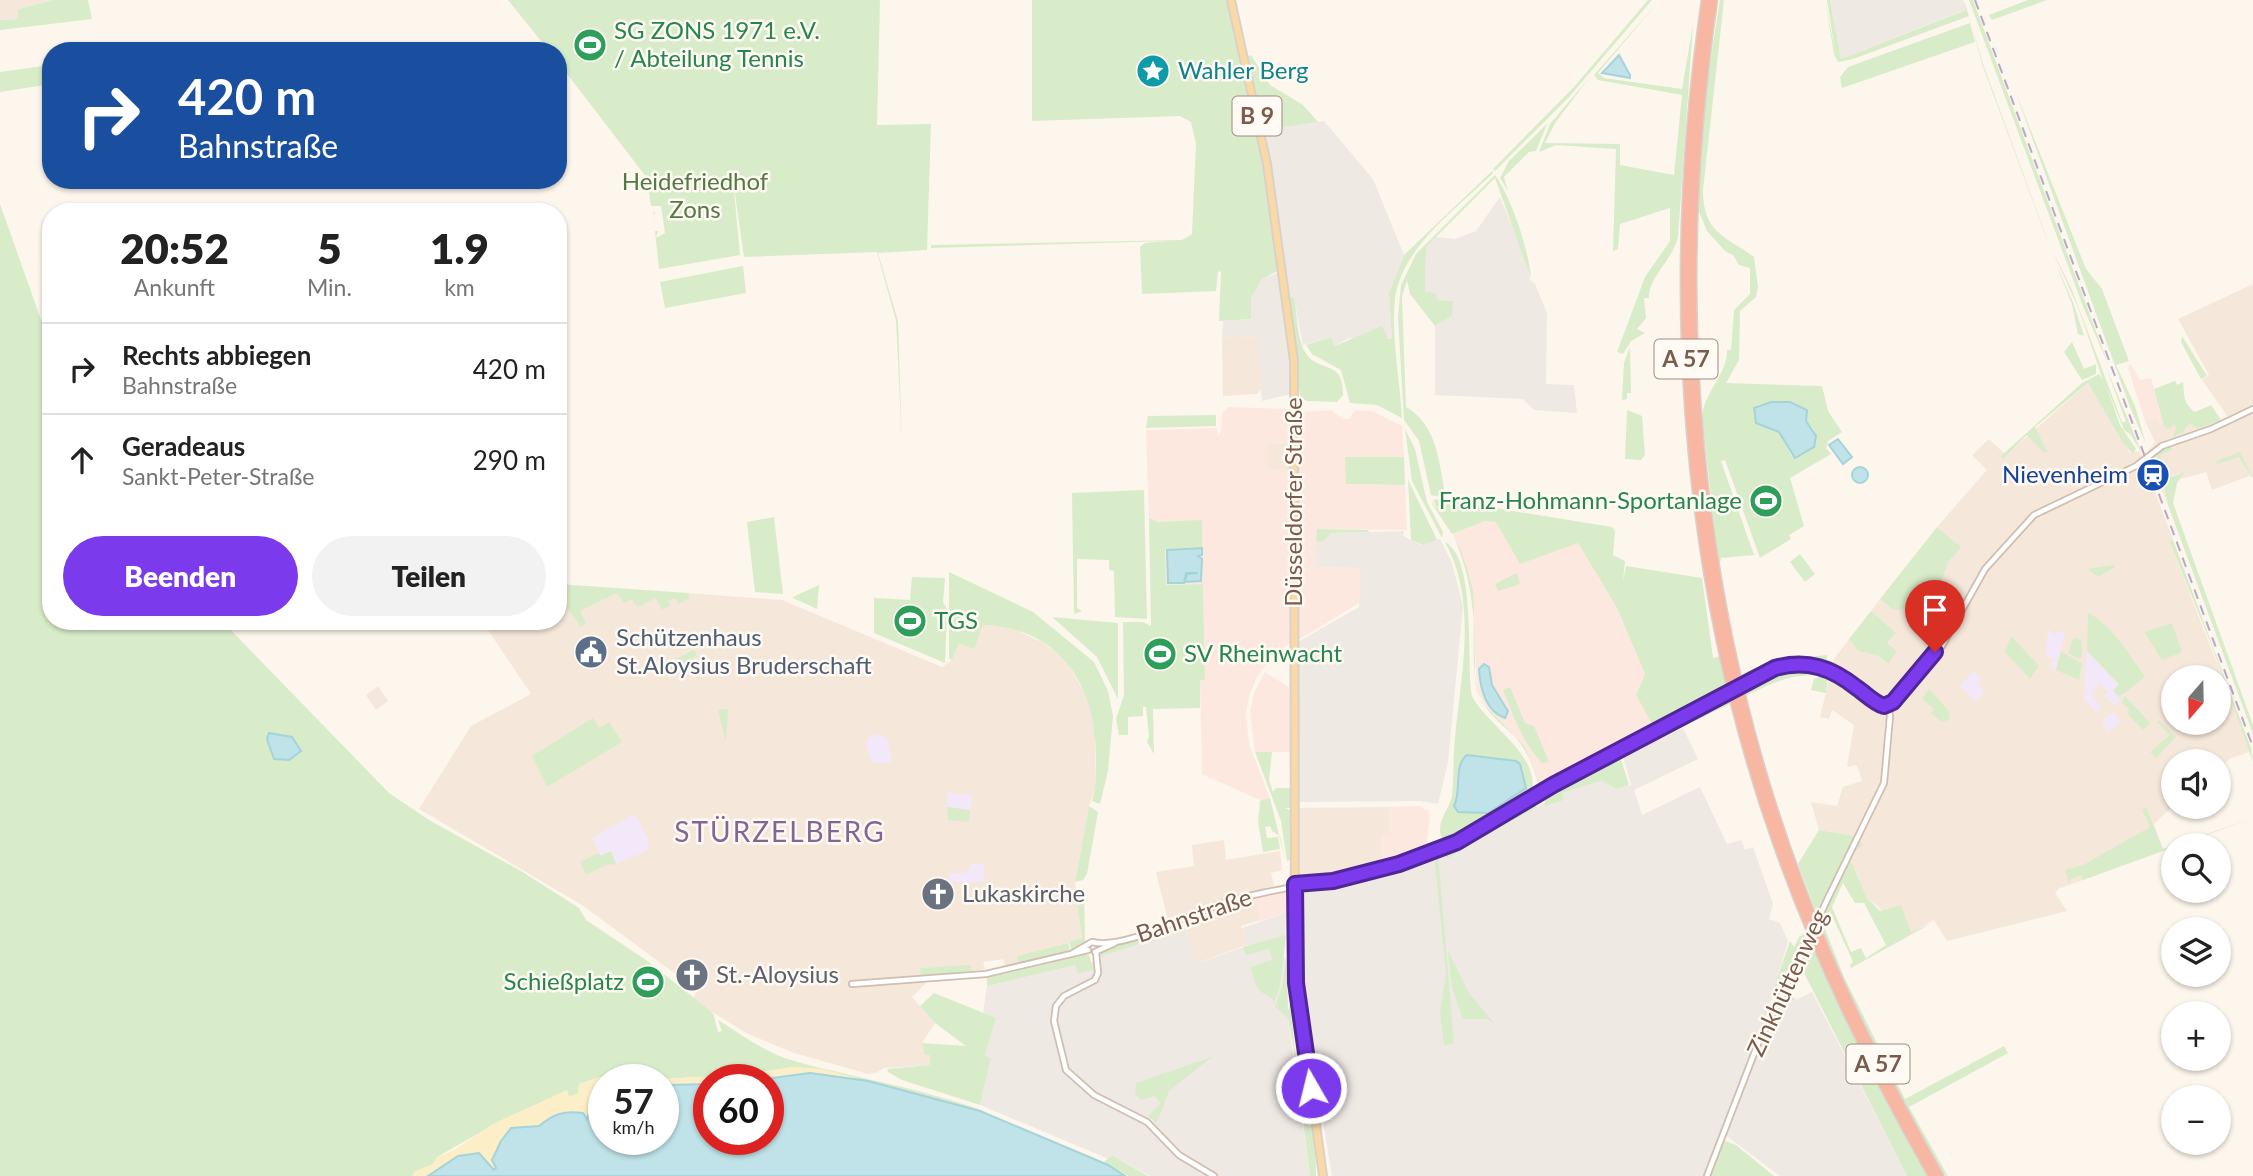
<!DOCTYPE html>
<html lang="de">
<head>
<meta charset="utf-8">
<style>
  body { margin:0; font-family:Lato,sans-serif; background:#f2f2f2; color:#222; height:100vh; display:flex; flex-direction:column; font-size:26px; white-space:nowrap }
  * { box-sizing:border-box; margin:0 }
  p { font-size:23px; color:#767676 }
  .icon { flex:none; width:38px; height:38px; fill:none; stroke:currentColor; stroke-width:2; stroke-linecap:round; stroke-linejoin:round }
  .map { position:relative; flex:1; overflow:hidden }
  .panel { position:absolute; left:42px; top:203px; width:525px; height:427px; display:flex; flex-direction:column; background:#fff; border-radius:28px; box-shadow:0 2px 5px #0004 }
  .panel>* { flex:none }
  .banner { position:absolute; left:42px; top:42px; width:525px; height:147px; border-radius:28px; box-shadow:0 2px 5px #0004; background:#1a4fa0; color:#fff; overflow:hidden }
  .needle { width:46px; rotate:200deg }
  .fabs { position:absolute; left:2161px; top:665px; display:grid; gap:14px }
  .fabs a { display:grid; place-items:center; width:70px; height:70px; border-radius:50%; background:#fff; box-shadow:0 2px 5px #0004; font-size:35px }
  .speed { position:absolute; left:588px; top:1064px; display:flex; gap:14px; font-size:35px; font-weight:700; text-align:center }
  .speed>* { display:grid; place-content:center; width:91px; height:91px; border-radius:50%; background:#fff; box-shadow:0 2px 5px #0004; line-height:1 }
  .speed small { font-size:18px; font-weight:400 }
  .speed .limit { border:10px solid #d22; background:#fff; color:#111 }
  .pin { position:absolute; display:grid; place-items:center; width:60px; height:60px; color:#fff; margin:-72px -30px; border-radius:50% 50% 50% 0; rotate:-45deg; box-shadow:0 0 7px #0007 }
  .pin .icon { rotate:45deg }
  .me { position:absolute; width:77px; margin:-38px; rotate:352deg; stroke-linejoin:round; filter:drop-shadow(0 0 5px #0008) }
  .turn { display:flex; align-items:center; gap:24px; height:147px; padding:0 21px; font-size:32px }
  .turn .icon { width:91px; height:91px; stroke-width:2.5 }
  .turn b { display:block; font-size:49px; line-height:60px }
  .eta { display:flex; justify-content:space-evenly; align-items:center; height:119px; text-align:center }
  .eta b { font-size:42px; font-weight:800; line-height:49px }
  .action { display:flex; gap:14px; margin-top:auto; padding:14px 21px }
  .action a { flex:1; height:80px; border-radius:42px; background:#7c3aed; color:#fff; font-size:28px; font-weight:800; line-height:80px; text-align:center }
  .action a+a { background:#f2f2f2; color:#222 }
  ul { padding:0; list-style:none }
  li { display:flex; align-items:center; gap:21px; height:91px; padding:0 21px; border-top:2px solid #e0e0e0 }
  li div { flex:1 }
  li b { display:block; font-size:26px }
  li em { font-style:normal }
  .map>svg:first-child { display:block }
  .residential { fill:#f5e8da; fill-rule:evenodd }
  .commercial { fill:#fde8e0 }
  .industrial { fill:#efe9e4 }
  .education { fill:#f3e8fa }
  .green { fill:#d8ecc9; fill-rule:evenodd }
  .sand { fill:#fcefc7 }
  .water { fill:#bfe3e8; stroke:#a5d3da; stroke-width:2 }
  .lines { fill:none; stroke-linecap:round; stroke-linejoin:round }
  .minor-casing { stroke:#d1beb0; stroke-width:8 }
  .major-casing { stroke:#dad1cd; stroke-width:10 }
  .highway-casing { stroke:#dad1cd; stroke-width:11 }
  .minor { stroke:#fff; stroke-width:4.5 }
  .major { stroke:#fbd9a5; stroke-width:6 }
  .highway { stroke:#f7b7a3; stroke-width:8 }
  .rail { stroke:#b9a8c9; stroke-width:2; stroke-dasharray:10 7; stroke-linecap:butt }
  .minor-bridge-casing { stroke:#d1beb0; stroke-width:8; stroke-linecap:butt }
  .minor-bridge { stroke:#fff; stroke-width:4.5 }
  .route-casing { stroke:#51269a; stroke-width:18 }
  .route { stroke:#7c3aed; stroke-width:12 }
  .labels { text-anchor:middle; stroke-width:5; stroke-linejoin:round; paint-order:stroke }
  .shield { fill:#fffaf3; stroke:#a28b7f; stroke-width:2 }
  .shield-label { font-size:23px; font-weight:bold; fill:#7a5c4d }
  .leisure-label { font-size:24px; fill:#27864d; stroke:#fffaf3; text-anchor:start }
  .culture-label { font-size:24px; fill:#0d838f; stroke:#fffaf3; text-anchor:start }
  .park-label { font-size:24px; fill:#537a41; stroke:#fffaf3 }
  .transit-label { font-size:24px; fill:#164399; stroke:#fffaf3; text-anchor:end }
  .street-label { font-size:24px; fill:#7a5c4d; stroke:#fffaf3 }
  .service-label { font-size:24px; fill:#4e5e75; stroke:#fffaf3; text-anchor:start }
  .worship-label { font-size:24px; fill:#5b616d; stroke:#fffaf3; text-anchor:start }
  .quarter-label { font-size:28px; letter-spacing:2px; fill:#846695; stroke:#fffaf3 }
</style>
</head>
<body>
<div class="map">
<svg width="2253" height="1176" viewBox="0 0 2253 1176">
  <rect width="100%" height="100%" fill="#fdf6ec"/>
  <!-- residential -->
  <path class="residential" d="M0,0H54L18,9V19L0,20Z
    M2253,284V478L2249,476L2212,490L2206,472L2181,479L2179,473L2162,479L2169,508L2147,453L2155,442L2145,421L2157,418L2163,425L2172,413L2180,434L2190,423L2199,429L2228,417L2202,380L2209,375L2178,319Z
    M1257,336L1262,388L1257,394L1223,396L1222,338Z
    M2088,383L2130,453L2139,451L2141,454L2173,540L2171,545L2251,751L2230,759L2219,768V761H2174L2173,806L2154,824L2163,851L2058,889L2055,893L2067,911L1947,941L1934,920L1911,933L1867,898L1851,861L1854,852L1849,848L1854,836L1819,830L1811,802L1837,806L1843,787L1862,781L1857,765L1847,767L1854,725L1832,710L1829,719L1820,717L1834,659L1849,639L1858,651L1876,655L1887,664V643L1896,633L1871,611L1880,599L1894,610L1960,547L1937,527L1987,470L1972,455L1989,439L2006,455ZM2174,677H2219V723H2174Z
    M1291,443V470H1267V444Z
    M618,592L632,599L656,597L668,601L676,597L690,598L688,593L782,600L942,667L952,660L958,643L982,625L1007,626L1042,642L1065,659L1091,704L1095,732L1096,787L1089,806L1075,882L1082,939L1018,956L1019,964L1005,967L1003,959L983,962L985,969L972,971L971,966L920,968L923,974L917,983H926L912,997L935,1023L922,1043L930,1055V1065L884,1068L876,1073L868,1074L794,1053L746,1033L693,1000L697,990L582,905L419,809L471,726L531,694L482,621H558V595L581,626L580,611Z
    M378,686L388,701L376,710L366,695Z
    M1390,807L1391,835L1382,836L1383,864L1333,877L1300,878L1299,808Z
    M1224,840L1226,860L1280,851L1282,870L1271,873L1274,886L1253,892L1261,920L1241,926L1247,945L1197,963L1184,923L1168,920L1156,872L1194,866L1192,845Z"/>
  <!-- commercial -->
  <path class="commercial" d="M2130,363L2140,380L2151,378L2164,425L2161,426L2157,418L2145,421L2128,368Z
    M1228,407L1287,409L1291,415V443L1268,444L1267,469L1291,470V642L1272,657L1257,677L1249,696L1246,715L1249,744L1270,798L1262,801L1202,774L1200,680L1205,679L1203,584L1166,585L1165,548L1202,547V521L1158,522L1149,518L1146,430L1217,428V434H1221L1222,414Z
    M1331,410L1343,419H1348L1356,410L1372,411L1402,426L1404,457H1347L1346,484L1405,485L1407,530L1317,529L1315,567L1360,568L1359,603L1298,640L1299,416L1304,412Z
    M1494,517L1578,543L1617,608L1645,674L1636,695L1653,726L1540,785L1525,747L1487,708L1477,691L1472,588L1453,534Z
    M1265,672L1289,687L1291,752H1255L1250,713L1254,693Z
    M1420,806L1428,811L1430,817L1426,847L1404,859L1383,864L1381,835H1391L1390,807Z
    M1282,891L1285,892L1286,913L1261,921L1255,899Z"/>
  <!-- industrial -->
  <path class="industrial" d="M1830,0H1963L1967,9L1841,59Z
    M1324,121L1373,179L1404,255L1389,293L1392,338H1349L1335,346L1331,337L1303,345L1294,298L1290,297L1265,130Z
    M1500,197L1529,267L1530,280L1535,284L1547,313L1546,384L1574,385L1577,413L1534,410L1523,399L1435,395V326L1452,316V301L1436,300L1425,292L1426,247L1436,237L1455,239L1476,231Z
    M1279,272L1289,343L1291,394L1262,401L1257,336L1222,338L1223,321L1251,319V299L1261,280Z
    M1404,531L1403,536L1421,545L1440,539L1452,563L1463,606L1448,762L1438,804L1420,801L1299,802L1298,642L1359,607L1360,568L1315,567L1316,541H1324L1331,533Z
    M1683,728L1698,759L1634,790L1642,815L1700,787L1727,844L1741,840L1745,850L1753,847L1773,904L1769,919L1780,923L1788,941L1770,1005L1787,1004L1812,992L1907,1176H1780L1721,1132L1703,1176H1332L1299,976L1300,888L1332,884L1407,866L1438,854L1448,858L1544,803L1564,800L1562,793L1601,781L1618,789L1631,785L1623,756Z
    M1286,913L1284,958L1287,960L1288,1018L1310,1176H1150L1112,1155L1109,1159L980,1105L991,1058L985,1055L995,1018L983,1013L987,986L1076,965L1093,969L1091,962L1099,957L1185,928L1198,963L1247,946L1242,928Z"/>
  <!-- education -->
  <path class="education" d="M2048,629L2055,635L2058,631L2065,633L2055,673L2050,666L2056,656L2052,659L2046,655Z
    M2087,651L2125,692L2115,706L2104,696L2108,692L2099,684L2091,693L2101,708L2097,713L2084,699Z
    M1973,671L1982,679L1978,683L1985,693L1975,701L1960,686Z
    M2113,711L2121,722L2108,732L2102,722Z
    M876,734L888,739L891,763H873L866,747L868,738Z
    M947,793L972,795L970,810L947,807Z
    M635,814L649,840L646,842L650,849L616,864L611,851L601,856L592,838Z
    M971,864H984V882H949V873H966Z"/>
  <!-- green -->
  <path class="green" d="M54,0H88L92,19L0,30V20L18,19V9Z
    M508,0H880L877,125L931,124L927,250L878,253L898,321L902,442L896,321L877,252L744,257L733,180L740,255L659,269L653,212L656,213L653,214L655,231H658L656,238L665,233L661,206H651L647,178L558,62V51H549Z
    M1032,0H1227L1261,144L1279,270L1261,280L1251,299V319L1219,321L1221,272L1218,271L1216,291L1142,294L1140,247L1145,243L1167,241L931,248V245L1182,240L1192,234L1196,144L1191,122L1180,116L1032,121Z
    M1648,0H1652L1569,97L1495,171L1493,169L1573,88Z
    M1660,0L1598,73L1604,78L1682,89L1693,25L1678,237C1672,261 1648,278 1649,298H1644L1646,318L1637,329L1645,333L1631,341L1623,354L1617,352L1645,277L1670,241V208L1620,224L1618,249L1613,251L1616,149L1556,145L1539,152L1550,124L1589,78L1555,123L1545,143L1620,144V165L1674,175L1682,95L1598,80L1594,75Z
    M1720,0H1724L1703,190C1703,233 1724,235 1754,257L1758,287L1756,297L1740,311L1739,360L1726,383L1822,386L1828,411L1842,432L1828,441L1826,448L1831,454L1790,478L1804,526L1789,535L1791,539L1760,558L1725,460L1721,461L1754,555L1721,558L1719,568L1702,416C1705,391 1727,375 1727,350H1731L1734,310L1750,294V268L1739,265L1733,255L1726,252L1707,231L1698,209L1704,101ZM1771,402H1790L1807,410L1806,421L1814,430L1792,456L1779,432L1753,414L1758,405Z
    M1825,0L1836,56L1827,0H1830L1841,59L1966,10L1964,0L1983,64L2045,233L2049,245L1982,64L1969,16L1853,59L1838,62L1834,54Z
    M1969,0H1973L2109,366L2084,309Z
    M2028,0H2047L1992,20L1989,15Z
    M1970,23L1975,42L1842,88L1840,77L1848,67Z
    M1251,55L1270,85L1303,105L1318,122L1265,130L1248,56Z
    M51,65V84L0,92V72Z
    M2014,88L2086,269L2102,289L2129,361L2116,365L2135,406L2146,444L2130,407Z
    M1547,124L1536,151L1529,152L1504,177L1508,191L1500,178L1509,161Z
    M1492,171L1493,173C1458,208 1402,246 1395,299C1391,337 1400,379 1402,418L1377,405L1350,403L1341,370L1312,354L1306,345L1331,337L1335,346L1382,326L1388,339L1392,338L1389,293L1404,255Z
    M1495,175C1511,197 1529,250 1531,278L1495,178L1426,247L1425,292L1436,293L1437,300L1453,301L1452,316L1435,326L1410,294L1407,280L1402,297L1406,407C1438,425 1439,464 1446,498L1431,495L1419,441L1404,420L1398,317L1401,285L1416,254Z
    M0,204L51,348V621H222L389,793L429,820L521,871L579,908L586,920L646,960L713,1013L718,1032L722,1031L718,1020C742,1035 767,1054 794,1061C860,1079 921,1088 987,1112L818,1069L793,1067L744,1075L638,1080L600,1077L579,1084L578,1094L569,1097L566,1091L502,1120L437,1157L433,1164L414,1172L413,1176H0Z
    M2052,250L2072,290L2122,422H2126L2106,367L2142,453L2130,434L2124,430L2106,385L2120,425L2136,449L2133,454L2123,443L2088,383L2035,427L2047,451L2044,453L2027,435L2003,459L2001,456L2082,383L2099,374L2103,380L2078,307Z
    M2056,264L2073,302L2084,336L2078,334L2072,304Z
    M743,266L746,293L665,308L660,282Z
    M1290,297H1294C1297,313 1297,338 1305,352C1318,374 1344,358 1343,395L1337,402L1307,401L1300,397Z
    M2182,336L2207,376L2201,379L2181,342Z
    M2072,342L2084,369L2096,364V374L2082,380L2064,352Z
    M1630,347L1631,393H1627V399L1622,400L1624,363Z
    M2175,381L2177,385L2183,382C2185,397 2182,402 2195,412L2211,405L2221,420L2198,429L2190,423L2181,434L2172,437L2176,429L2175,424L2168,429L2164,426L2154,389Z
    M1627,410L1642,416L1645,455L1641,460L1625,459Z
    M1216,415V426L1146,428L1148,416Z
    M1405,429L1415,449L1427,502L1443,532L1442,538L1412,481Z
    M2171,446L2172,450L2160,455L2164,479L2185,472L2177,483L2173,503L2253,725V734L2169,508L2156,453Z
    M2240,452L2253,478L2239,457L2217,464L2216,461Z
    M1345,457H1404L1405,485L1346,484Z
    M1408,479C1416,498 1429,522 1437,540L1423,545L1411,540Z
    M1144,490L1147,619L1115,617L1114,571L1109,570V560L1077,559V608L1082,611L1074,614L1072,493Z
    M1438,499L1612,527L1615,531L1613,555L1625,561L1623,581L1626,566L1702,578L1713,658L1721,656L1727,690L1587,768L1550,784L1549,782L1539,785L1538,782C1526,743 1514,735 1486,707C1479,699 1476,691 1475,680C1475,626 1475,591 1456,540C1464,556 1469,574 1473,591C1476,621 1468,682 1483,704C1494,720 1512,732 1525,747L1540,784L1591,761L1653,726L1636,695L1645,674L1617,608L1578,543L1520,564L1496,522L1485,521L1452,534L1432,504V502L1438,510L1433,500Z
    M774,517L783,594L755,592L747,522Z
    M1149,518L1158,522L1202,520V547L1165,549L1166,585L1203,584L1205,680H1200V708L1153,709L1154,754L1147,742L1149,737L1146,707H1143V716L1128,717V735H1119L1116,719L1124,695L1123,622H1143L1151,626Z
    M1937,527L1961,547L1948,562L1932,607L1894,610L1880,599Z
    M1317,529L1368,530L1369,532L1331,533L1324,541H1316Z
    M2173,540L2251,748L2253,762L2211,644L2171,545L2170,541Z
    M1445,542C1477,558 1466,665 1472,696C1487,726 1543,756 1531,795L1447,844C1430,828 1449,811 1452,796C1454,776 1453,754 1455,738C1461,674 1478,602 1445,542Z
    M1800,554L1815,574L1805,582L1790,562Z
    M2113,565L2116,566L2099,577L2087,569Z
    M949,572L1033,612L1094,662L1108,691L1113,716L1108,771L1100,804L1092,801C1097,785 1096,770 1096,754C1095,683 1058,627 983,625L974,649L959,643L952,660L949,658Z
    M1517,573L1520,584L1498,591L1495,584Z
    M912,577L945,578L943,602L947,609L945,663L874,633V598L910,600Z
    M558,584L688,593L690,598L679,604L675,598L668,601L670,606L662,610L656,598L637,607L632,599L624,603L617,593L580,611L586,623L581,627L558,595Z
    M819,585L817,609L793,598V597Z
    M1871,611L1896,633L1887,643L1897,651L1888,664L1876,655L1858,651L1849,639Z
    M2088,612C2113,628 2128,652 2145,677L2119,697L2113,691L2119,684L2087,651Z
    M1052,617L1118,623V699L1097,657Z
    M2172,623L2182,652L2162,660L2144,632Z
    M2011,636L2039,666L2030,679L2005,652Z
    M2074,637L2081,640L2082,657L2078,658L2068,653Z
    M693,650L697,653L695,657L666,676L658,674L659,668Z
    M2061,651L2082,664L2079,680L2056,670Z
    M1827,655V662H1789L1742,682L1740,675C1768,661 1796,658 1827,655Z
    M1797,668L1819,670L1844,682C1802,668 1783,678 1745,696L1743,689L1768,676Z
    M1821,676L1828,678L1826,693L1811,690L1814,679Z
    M1510,687L1525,723L1534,726L1549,762L1542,763C1523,744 1513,714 1503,690Z
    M1929,689L1949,711L1950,719L1943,722L1931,714L1934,709L1922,699Z
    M2125,696L2150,723L2143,730L2127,714L2130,710L2122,703Z
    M1729,697L1730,704L1623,756Z
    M728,709L726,743L718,710Z
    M593,718L599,728L609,722L622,742L547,787L532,756Z
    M2159,720L2176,737L2156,758L2150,752L2170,735L2157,722Z
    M1255,752H1272L1269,780L1273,792L1276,788H1291L1292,808H1285L1292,811L1291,860L1287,861L1281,821Z
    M1620,756L1629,785L1618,789L1601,781L1562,793L1564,800L1545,806V794Z
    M1270,798L1285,860L1280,836L1272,831L1270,826L1265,827L1267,838L1278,837L1280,849L1263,852L1258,821L1260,801Z
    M1534,803L1537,807L1448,858L1440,854L1443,851H1439L1463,841L1515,809L1524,805L1469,840Z
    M1089,806L1098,812L1087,874L1083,880L1075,882Z
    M947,807L970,810L969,822L948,820Z
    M2146,807L2163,849L2253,818L2083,880L2081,875L2071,879L2069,883L2065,870L2083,865L2150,827L2142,810Z
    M1819,830L1855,836L1817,915L1798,864Z
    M1861,841L1863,845L1854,852L1851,861L1867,898L1880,911L1901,905L1911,932L1932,923L1851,968L1850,965L1853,962L1830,911L1823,924L1844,977L1905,1099L2004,1046L2008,1053L1909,1107L1948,1176L1943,1175L1883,1065L1819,924L1856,843ZM1843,883L1855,903H1864L1886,945L1866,958L1861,948L1851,952L1832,907Z
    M611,851L616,864L606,865L586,875L580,862L598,853L601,856Z
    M1438,854L1454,1044L1444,1045L1440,1013L1446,973L1435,864Z
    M1075,888H1084L1085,942L1084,946L1071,950L1069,942L1082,938Z
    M1292,892L1293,978L1315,1131L1316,1176H1310L1297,1074L1299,1050L1290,988L1287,894Z
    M1175,923H1180L1182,930L1099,957L1104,949Z
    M1805,933L1807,937L1773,1005L1777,997L1774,988L1790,941L1794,947L1799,937Z
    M1286,935L1280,986L1273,1005V999L1258,990L1250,967L1272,960L1269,949L1246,955L1243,947Z
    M1068,943L1070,950L1019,964L1017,956Z
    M1810,943L1880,1089L1928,1176H1907L1803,971L1788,992L1796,1000L1779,1004Z
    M1448,951L1469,993L1495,1024L1488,1019H1463L1452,988Z
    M1084,955H1089L1094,970L1077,973L1076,965L987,986V978Z
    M1286,960L1288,1011L1290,1003L1296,1062L1288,1018L1275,1007L1282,987Z
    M971,965L972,971L921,977L920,968Z
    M934,993L996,1018L985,1055L991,1058L980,1105L902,1080L888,1072L887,1069L930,1065V1055H925L922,1043L966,1046L935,1023L920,1006Z
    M1212,1057L1169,1091L1157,1123L1148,1116L1161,1103L1155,1096L1141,1100L1135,1093L1136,1083Z
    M1723,1140L1736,1145L1774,1176H1709Z
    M1112,1155L1148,1176H1128L1104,1162Z"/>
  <!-- sand -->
  <path class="sand" d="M793,1067L823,1069L871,1082L810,1073L663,1086V1080H638L744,1075Z
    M600,1077L627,1080H604V1096L592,1101L586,1120H547L539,1127C517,1123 500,1143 492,1160L496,1168L494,1171H432L428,1176H413L414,1172L433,1164L437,1157L456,1149L491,1125L567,1090L569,1096L578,1094L579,1084Z"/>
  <!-- water -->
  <path class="water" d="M1619,55L1630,75V78L1602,73Z
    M1771,402H1790L1807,410L1806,421L1816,436L1814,447L1795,458L1779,432L1756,423L1754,408Z
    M1838,439L1852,457L1843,464L1829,445Z
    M1852 475a8 8 0 1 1 16 0a8 8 0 1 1-16 0Z
    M1202,548V555L1198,556L1202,559L1201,581L1185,582L1187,574L1198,573H1186L1184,583H1168L1167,550Z
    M1484,664L1489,667L1492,685L1508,711L1505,718C1486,712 1480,688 1479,669Z
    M269,733L292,737L301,751L289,760L274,759L267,739Z
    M1467,755L1516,761L1520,764L1526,788L1488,813L1458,812L1454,806C1462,792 1453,765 1467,755Z
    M810,1073L868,1081L980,1111L1108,1165L1125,1176H428L458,1156L479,1153L494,1170L496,1168L492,1160L501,1141L511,1128L539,1126C553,1115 562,1110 583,1113L587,1119C592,1107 588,1102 604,1096V1139H663V1086L667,1085L709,1084V1139H768V1080H756Z"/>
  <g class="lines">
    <defs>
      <path id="minor" d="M1814,665L1841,676
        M1743,684C1767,672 1803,652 1832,666C1848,675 1864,693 1879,704L1888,706
        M1888,706L1942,646L1985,569L2034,515L2136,466L2162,446L2211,429L2253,409
        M1828,898L1884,783L1890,716L1888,706
        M1095,952L1115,943
        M1096,952L1098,973L1095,980L1064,996L1056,1006L1054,1021L1066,1070L1094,1095L1147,1122L1179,1155L1214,1176
        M1073,953L1092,942C1124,950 1187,915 1221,904C1282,884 1346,883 1406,862C1462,842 1501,814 1551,786C1563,779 1577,775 1589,768C1636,743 1682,717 1729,692
        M852,984L986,974L1088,950
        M1707,1176L1757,1046L1800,958"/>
      <path id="major" d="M1231,0L1267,164L1294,361L1295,970L1323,1176"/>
      <path id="highway" d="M1706,0C1665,281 1682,573 1777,842C1818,959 1872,1069 1933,1176
        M1713,0C1669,300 1693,604 1801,889C1838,989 1887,1083 1939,1176"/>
    </defs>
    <!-- minor casing -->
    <use href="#minor" class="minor-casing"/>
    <!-- major casing -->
    <use href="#major" class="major-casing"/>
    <!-- highway casing -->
    <use href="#highway" class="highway-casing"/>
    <!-- minor -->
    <use href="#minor" class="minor"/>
    <!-- major -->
    <use href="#major" class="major"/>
    <!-- highway -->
    <use href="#highway" class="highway"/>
    <!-- rail -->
    <path class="rail" d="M1975,0L2253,747"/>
    <defs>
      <path id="minor-bridge" d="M1729,692L1743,684
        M1800,958L1828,898"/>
    </defs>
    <!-- minor-bridge casing -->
    <use href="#minor-bridge" class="minor-bridge-casing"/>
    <!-- minor-bridge -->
    <use href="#minor-bridge" class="minor-bridge"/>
  </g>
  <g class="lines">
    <defs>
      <path id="route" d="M1311,1088L1296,983L1295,884L1333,881L1399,864L1457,842L1553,785L1775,668C1807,659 1832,668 1857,688C1866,694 1874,703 1884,706L1893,702L1935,652"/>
    </defs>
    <!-- route casing -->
    <use href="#route" class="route-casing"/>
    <!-- route -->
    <use href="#route" class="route"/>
  </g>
  <!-- icons -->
  <defs>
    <symbol id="stadium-disc" viewBox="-11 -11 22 22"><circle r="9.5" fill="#2e9e5b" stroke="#fffaf3"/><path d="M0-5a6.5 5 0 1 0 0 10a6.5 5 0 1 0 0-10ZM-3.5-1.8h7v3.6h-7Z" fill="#fff"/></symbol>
    <symbol id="sight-disc" viewBox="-11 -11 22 22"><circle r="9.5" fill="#0f9aa8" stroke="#fffaf3"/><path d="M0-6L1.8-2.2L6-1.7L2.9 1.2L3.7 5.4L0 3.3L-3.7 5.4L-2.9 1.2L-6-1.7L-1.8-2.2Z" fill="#fff"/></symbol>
    <symbol id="station-disc" viewBox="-11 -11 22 22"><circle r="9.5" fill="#1a4fb4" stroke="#fffaf3"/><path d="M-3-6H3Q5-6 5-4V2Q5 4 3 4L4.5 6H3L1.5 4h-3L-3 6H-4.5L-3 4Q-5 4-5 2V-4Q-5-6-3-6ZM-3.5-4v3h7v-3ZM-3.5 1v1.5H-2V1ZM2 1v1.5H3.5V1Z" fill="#fff"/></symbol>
    <symbol id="civic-disc" viewBox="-11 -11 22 22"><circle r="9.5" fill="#5c6f8a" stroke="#fffaf3"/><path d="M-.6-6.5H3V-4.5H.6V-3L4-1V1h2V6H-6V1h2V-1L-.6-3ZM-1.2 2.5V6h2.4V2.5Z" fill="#fff"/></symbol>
    <symbol id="church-disc" viewBox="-11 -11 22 22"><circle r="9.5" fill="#6b7280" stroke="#fffaf3"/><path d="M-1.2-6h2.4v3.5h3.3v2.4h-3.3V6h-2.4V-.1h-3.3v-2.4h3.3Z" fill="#fff"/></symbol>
  </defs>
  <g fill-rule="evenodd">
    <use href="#stadium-disc" x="571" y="26" width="38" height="38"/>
    <use href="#sight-disc" x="1134" y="52" width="38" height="38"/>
    <use href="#station-disc" x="2134" y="456" width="38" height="38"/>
    <use href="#stadium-disc" x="1747" y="482" width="38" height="38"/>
    <use href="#stadium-disc" x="891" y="602" width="38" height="38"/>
    <use href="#civic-disc" x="572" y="633" width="38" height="38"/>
    <use href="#stadium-disc" x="1141" y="635" width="38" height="38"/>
    <use href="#church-disc" x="919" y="875" width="38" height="38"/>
    <use href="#church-disc" x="673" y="956" width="38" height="38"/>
    <use href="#stadium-disc" x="629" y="963" width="38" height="38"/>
  </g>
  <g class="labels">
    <!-- shield labels -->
    <g class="shield">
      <rect x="1232.5" y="96.5" width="49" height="39" rx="5"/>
      <rect x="1654.5" y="339.5" width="63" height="39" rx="5"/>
      <rect x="1846.5" y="1044.5" width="63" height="39" rx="5"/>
    </g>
    <g class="shield-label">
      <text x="1257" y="124">B 9</text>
      <text x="1686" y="367">A 57</text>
      <text x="1878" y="1072">A 57</text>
    </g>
    <!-- leisure labels -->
    <g class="leisure-label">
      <text x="614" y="39">SG ZONS 1971 e.V.<tspan x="614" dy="28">/ Abteilung Tennis</tspan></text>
      <text x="1742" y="509" text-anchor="end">Franz-Hohmann-Sportanlage</text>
      <text x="934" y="629">TGS</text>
      <text x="1184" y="662">SV Rheinwacht</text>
      <text x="624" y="990" text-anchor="end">Schießplatz</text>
    </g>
    <!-- culture labels -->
    <g class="culture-label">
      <text x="1178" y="79">Wahler Berg</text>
    </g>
    <!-- park labels -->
    <g class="park-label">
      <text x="695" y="190">Heidefriedhof<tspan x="695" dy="28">Zons</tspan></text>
    </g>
    <!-- transit labels -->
    <g class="transit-label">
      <text x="2128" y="483">Nievenheim</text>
    </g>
    <!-- street labels -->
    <g class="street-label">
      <text transform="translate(1294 502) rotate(-90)" y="8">Düsseldorfer Straße</text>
      <text transform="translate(1194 916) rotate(-19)" y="8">Bahnstraße</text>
      <text transform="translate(1788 983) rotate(-65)" y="8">Zinkhüttenweg</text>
    </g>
    <!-- service labels -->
    <g class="service-label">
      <text x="616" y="646">Schützenhaus<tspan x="616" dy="28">St.Aloysius Bruderschaft</tspan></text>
    </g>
    <!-- worship labels -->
    <g class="worship-label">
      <text x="962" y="902">Lukaskirche</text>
      <text x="716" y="983">St.-Aloysius</text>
    </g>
    <!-- quarter labels -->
    <g class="quarter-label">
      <text x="780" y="842">STÜRZELBERG</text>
    </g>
  </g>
</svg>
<div class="fabs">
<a><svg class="needle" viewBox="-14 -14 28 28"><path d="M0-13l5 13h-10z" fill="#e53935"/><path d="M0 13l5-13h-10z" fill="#767676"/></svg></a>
<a><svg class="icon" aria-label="sound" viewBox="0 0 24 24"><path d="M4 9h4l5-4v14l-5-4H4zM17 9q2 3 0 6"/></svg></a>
<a><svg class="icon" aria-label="search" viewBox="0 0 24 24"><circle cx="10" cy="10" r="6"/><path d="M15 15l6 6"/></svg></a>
<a><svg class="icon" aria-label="layers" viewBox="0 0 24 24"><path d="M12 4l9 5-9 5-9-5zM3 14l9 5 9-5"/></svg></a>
<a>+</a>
<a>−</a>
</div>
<div class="speed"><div>57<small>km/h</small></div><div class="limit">60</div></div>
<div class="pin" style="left:1935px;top:652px;background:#d93025"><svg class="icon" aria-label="arrive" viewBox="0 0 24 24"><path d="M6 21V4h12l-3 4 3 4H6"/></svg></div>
<svg class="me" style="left:1311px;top:1088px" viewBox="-20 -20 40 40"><circle r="17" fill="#7c3aed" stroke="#fff" stroke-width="3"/><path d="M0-11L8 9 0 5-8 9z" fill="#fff"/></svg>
<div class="banner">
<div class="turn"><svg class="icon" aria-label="right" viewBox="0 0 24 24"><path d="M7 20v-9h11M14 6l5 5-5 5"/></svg><div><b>420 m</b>Bahnstraße</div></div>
</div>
<section class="panel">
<div class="eta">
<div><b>20:52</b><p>Ankunft</p></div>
<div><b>5</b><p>Min.</p></div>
<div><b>1.9</b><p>km</p></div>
</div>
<ul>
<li><svg class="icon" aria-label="right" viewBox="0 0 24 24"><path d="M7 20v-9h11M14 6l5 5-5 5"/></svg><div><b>Rechts abbiegen</b><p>Bahnstraße</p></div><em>420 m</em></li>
<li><svg class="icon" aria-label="ahead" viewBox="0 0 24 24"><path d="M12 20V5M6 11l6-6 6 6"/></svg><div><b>Geradeaus</b><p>Sankt-Peter-Straße</p></div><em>290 m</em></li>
</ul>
<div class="action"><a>Beenden</a><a>Teilen</a></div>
</section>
</div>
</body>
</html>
